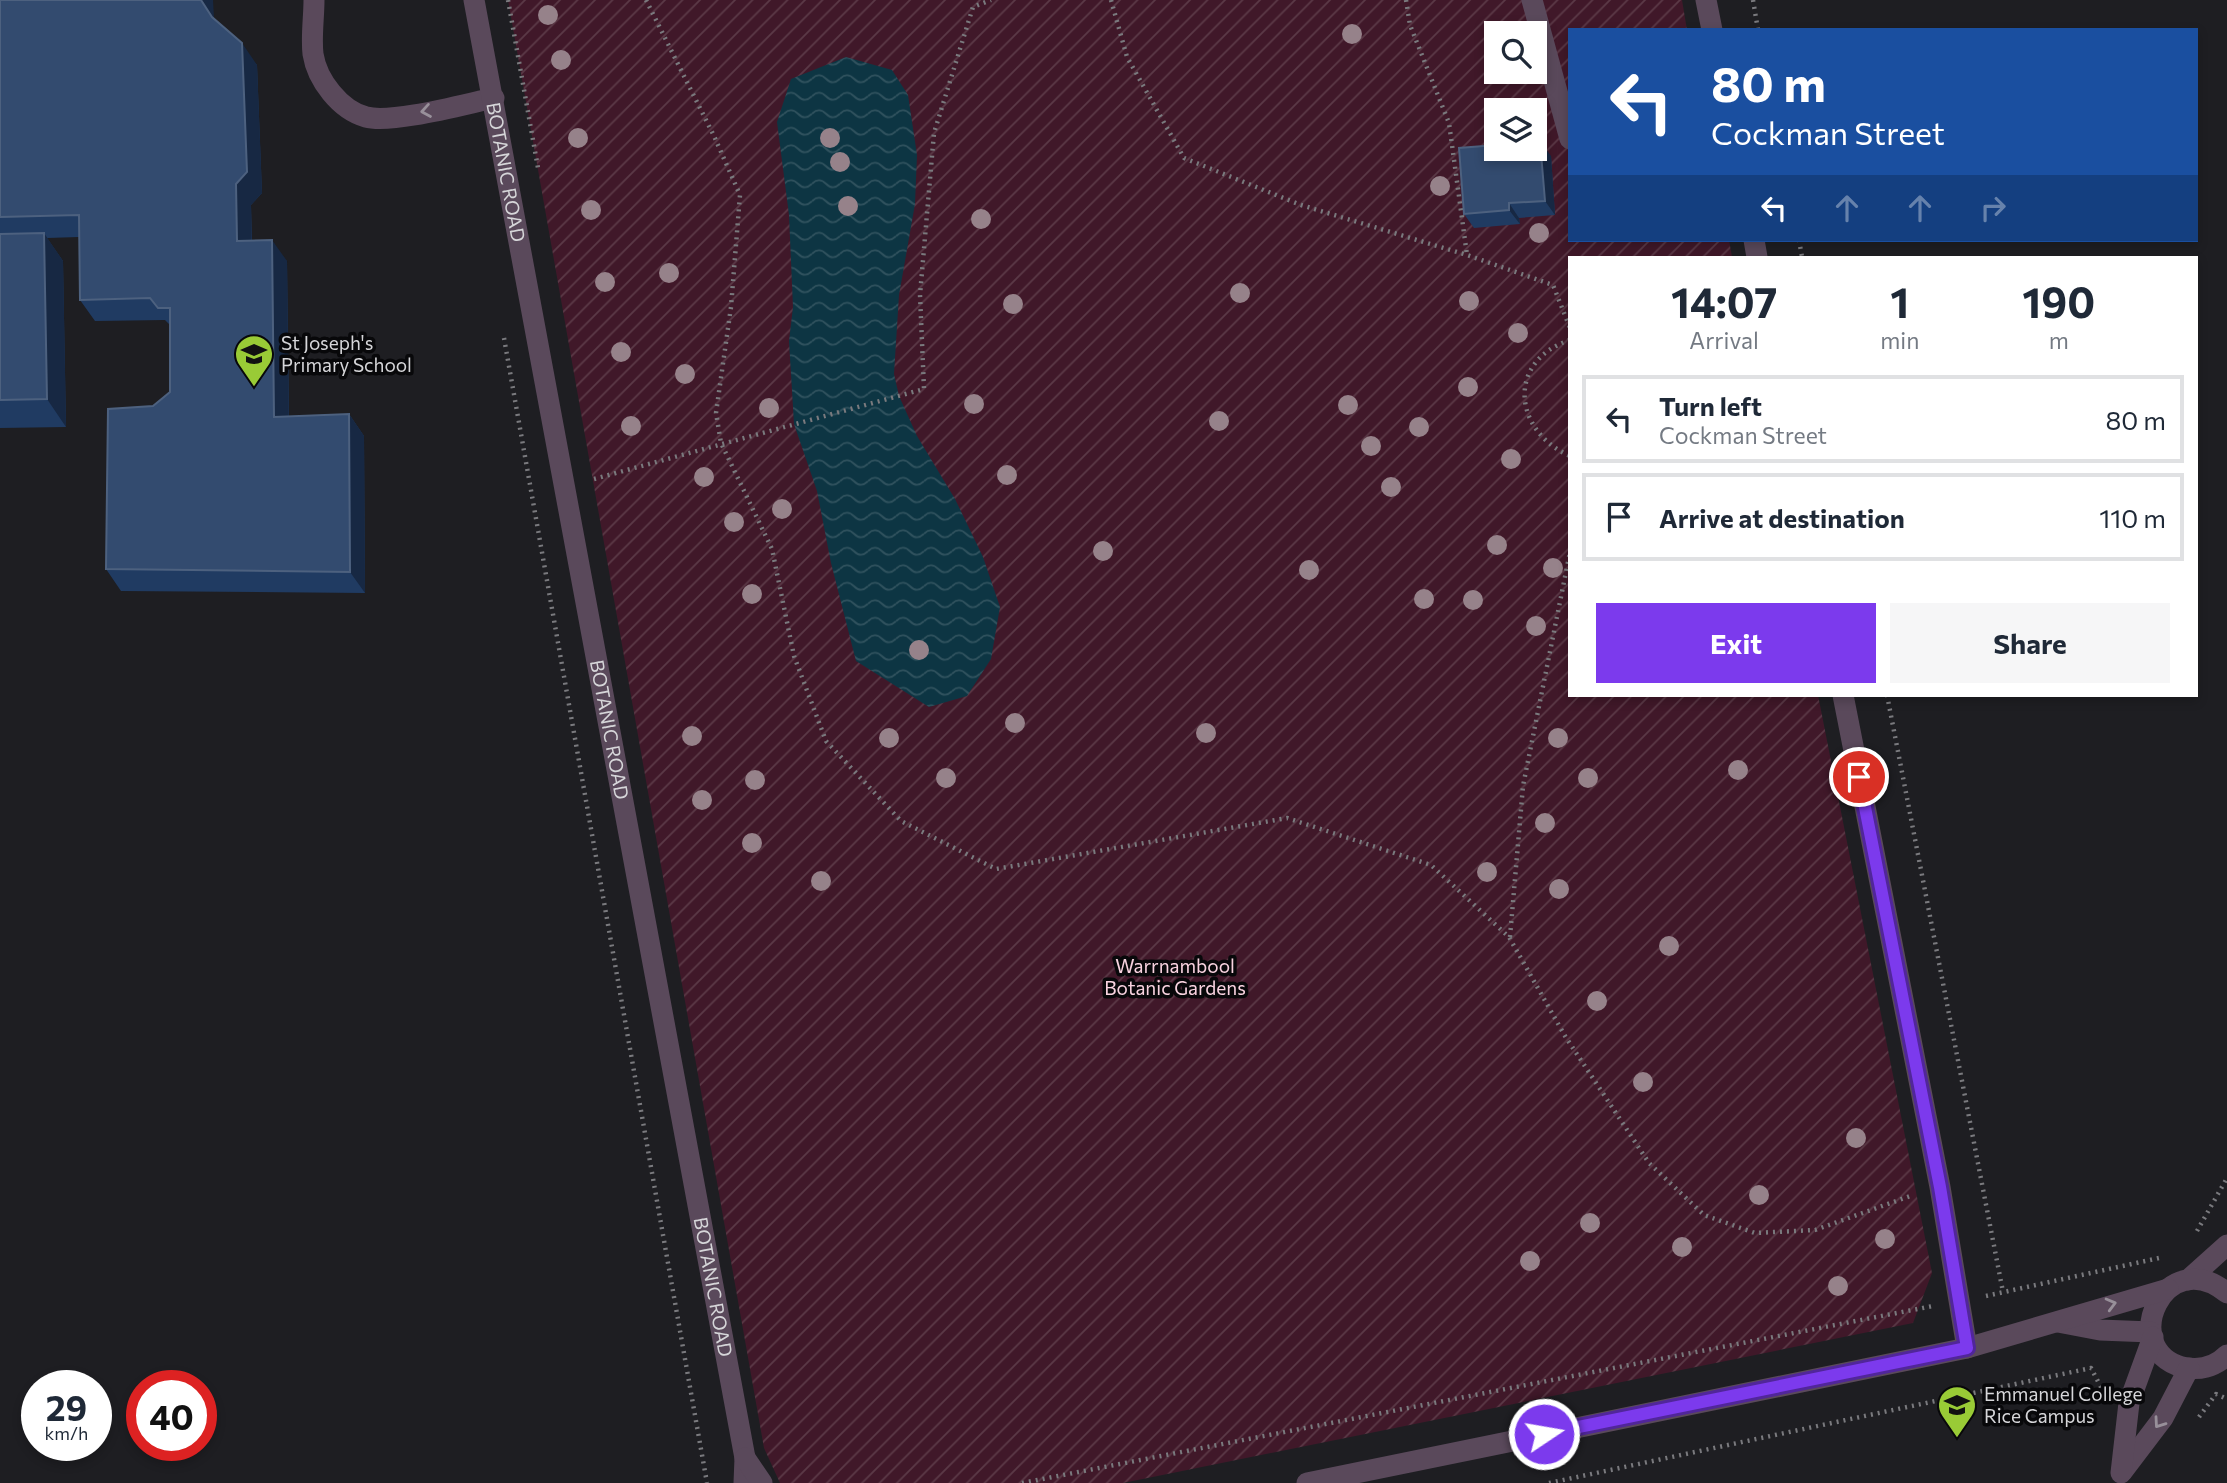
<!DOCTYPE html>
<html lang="en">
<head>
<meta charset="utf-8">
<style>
  body { margin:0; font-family:Commissioner,sans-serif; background:#f6f6f7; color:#1f2937; height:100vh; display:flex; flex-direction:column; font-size:26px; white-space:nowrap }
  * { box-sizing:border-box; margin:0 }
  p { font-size:23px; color:#747a83 }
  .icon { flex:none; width:38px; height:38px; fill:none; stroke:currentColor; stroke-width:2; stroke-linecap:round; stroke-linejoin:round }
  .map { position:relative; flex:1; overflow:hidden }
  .drawer { position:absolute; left:1568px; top:256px; width:630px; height:441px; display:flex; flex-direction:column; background:#fff; border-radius:0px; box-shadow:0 4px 10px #0003 }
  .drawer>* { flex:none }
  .banner { position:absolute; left:1568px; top:28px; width:630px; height:214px; border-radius:0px; box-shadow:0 4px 10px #0003; background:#1a4fa0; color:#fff; overflow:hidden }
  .fabs { position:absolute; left:1484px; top:21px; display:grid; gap:14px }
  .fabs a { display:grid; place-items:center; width:63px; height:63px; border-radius:0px; background:#fff; box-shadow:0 4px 10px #0003; font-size:35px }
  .speed { position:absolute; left:21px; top:1370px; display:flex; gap:14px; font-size:35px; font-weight:700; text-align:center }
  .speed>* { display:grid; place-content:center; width:91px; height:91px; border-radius:50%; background:#fff; box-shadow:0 4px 10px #0003; line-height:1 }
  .speed small { font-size:18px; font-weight:400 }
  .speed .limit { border:10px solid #d22; background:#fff; color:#111 }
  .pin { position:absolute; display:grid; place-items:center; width:60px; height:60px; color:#fff; margin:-30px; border:4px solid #fff; border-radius:50%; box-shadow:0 2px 7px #0007 }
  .me { position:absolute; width:77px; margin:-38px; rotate:78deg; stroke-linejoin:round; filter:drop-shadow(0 0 5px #0008) }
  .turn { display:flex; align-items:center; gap:24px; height:147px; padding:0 28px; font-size:32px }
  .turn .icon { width:91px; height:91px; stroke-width:2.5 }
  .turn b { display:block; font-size:49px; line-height:60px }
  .lanes { display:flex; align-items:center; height:66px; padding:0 28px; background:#0003; justify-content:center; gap:35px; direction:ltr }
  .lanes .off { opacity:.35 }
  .eta { display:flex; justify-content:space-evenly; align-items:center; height:119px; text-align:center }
  .eta b { font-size:42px; font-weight:700; line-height:49px }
  .button { display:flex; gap:14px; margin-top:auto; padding:14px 28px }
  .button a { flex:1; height:80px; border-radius:0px; background:#7c3aed; color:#fff; font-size:28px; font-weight:700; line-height:80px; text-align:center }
  .button a+a { background:#f6f6f7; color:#1f2937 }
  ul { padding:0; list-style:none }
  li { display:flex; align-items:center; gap:21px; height:88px; margin:0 14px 10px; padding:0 14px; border:4px solid #e0e1e3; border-radius:0px }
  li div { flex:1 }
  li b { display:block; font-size:26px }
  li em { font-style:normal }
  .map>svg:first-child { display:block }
  .garden { fill:url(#garden-furrows); fill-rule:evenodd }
  .water { fill:url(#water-waves) }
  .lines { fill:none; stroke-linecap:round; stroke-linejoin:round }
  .path { stroke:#7a7a7e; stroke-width:4.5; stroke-dasharray:2 5; stroke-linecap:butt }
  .minor { stroke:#5a495b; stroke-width:21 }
  .tree { fill:#96828a }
  .wall { fill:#203b62 }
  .shaded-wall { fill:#172843 }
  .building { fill:#334b6f; stroke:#4d617f; stroke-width:2 }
  .oneway { stroke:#98909a }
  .route-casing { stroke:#51269a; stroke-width:18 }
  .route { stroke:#7c3aed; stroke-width:12 }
  .labels { text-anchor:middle; stroke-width:7; stroke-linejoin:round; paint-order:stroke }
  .street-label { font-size:19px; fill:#d6d6d9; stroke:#08080a }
  .poi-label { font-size:19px; fill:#d6d6d9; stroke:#08080a; text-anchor:start }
  .park-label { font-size:19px; fill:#f9d3e0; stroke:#08080a }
</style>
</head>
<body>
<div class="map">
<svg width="2227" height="1483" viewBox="0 0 2227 1483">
  <defs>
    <pattern id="garden-furrows" width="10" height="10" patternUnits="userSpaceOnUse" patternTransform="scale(1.75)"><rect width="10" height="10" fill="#401829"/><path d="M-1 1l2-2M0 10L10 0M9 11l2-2" fill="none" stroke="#5b3947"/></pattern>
    <pattern id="water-waves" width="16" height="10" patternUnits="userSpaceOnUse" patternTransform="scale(1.75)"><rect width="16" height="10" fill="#0d3543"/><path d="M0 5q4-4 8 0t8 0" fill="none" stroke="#30525e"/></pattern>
  </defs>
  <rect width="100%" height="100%" fill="#1e1e22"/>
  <!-- garden -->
  <path class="garden" d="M508,0H1682L1687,30H1570V240H1729L1732,257H1570V695H1818L1932,1273L1913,1323L1123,1483H780L764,1448ZM1496,33H1535V72H1496ZM1496,110H1535V149H1496Z"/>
  <!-- water -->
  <path class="water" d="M846,57L892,70L908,95L917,155L915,204L899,295L894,374L899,396L917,436L955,499L983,557L1000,607L991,659L967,696L929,707L856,661L831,563L817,491L794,424L789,341L793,307L789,215L777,122L791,79Z"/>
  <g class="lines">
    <!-- path -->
    <path class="path" d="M508,0L538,168
      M646,0L714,136L740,195L731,307L716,413L721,443L772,549L794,656L826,741L901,821L996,869L1287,818L1431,865L1509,937L1565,1036L1649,1163L1704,1215L1755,1233L1815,1230L1913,1195
      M1111,0L1127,57L1184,158L1301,205L1467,255L1553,285L1570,328
      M1406,0L1410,25L1449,123L1467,255
      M1753,0L1758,30
      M1799,240L1802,257
      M504,338L707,1483
      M1570,340C1506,361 1513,431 1570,456
      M594,479L924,389L920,295L934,133L973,7L991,0
      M1887,695L2003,1292
      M1510,937L1523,786L1570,552
      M2197,1231L2227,1178
      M1986,1296L2159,1258
      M2199,1417L2216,1394L2227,1399
      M1022,1483L1933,1306
      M1549,1483L2091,1368L2103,1391"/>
    <!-- minor -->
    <g class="minor">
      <path d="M314,0C314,17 311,37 313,54C317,80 340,110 366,117C392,124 465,104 494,98"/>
      <path id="s1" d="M474,0L745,1458L744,1483"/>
      <path d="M1532,0L1570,139"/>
      <path d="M1706,0L1712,30"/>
      <path d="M1754,240L1757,257"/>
      <path d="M1843,695L1940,1187L1967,1348"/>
      <path d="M2188,1280L2227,1245"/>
      <path d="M2227,1293C2165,1242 2117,1348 2182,1367C2199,1371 2215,1367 2227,1355"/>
      <path d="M2058,1322L2100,1330L2151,1332"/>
      <path d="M745,1458L762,1483"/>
      <path d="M2122,1472L2163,1418L2189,1368"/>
      <path d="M2121,1473L2129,1403L2153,1337"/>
      <path d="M1307,1483L1967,1348L2168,1289"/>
    </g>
  </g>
  <!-- trees -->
  <g class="tree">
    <circle cx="548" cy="15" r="10"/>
    <circle cx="1352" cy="34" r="10"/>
    <circle cx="561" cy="60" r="10"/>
    <circle cx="578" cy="138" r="10"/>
    <circle cx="830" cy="138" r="10"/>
    <circle cx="840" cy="162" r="10"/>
    <circle cx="1440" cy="186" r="10"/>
    <circle cx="848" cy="206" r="10"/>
    <circle cx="591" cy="210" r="10"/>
    <circle cx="981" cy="219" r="10"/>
    <circle cx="1539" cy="233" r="10"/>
    <circle cx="669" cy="273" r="10"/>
    <circle cx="605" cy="282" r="10"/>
    <circle cx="1240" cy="293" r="10"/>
    <circle cx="1469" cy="301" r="10"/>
    <circle cx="1013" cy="304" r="10"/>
    <circle cx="1518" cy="333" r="10"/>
    <circle cx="621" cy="352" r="10"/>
    <circle cx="685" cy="374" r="10"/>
    <circle cx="1468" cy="387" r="10"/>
    <circle cx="974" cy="404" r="10"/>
    <circle cx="1348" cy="405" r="10"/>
    <circle cx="769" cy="408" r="10"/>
    <circle cx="1219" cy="421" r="10"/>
    <circle cx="631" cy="426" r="10"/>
    <circle cx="1419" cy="427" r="10"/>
    <circle cx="1371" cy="446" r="10"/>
    <circle cx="1511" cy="459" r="10"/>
    <circle cx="1007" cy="475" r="10"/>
    <circle cx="704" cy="477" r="10"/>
    <circle cx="1391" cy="487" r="10"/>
    <circle cx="782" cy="509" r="10"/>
    <circle cx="734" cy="522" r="10"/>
    <circle cx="1497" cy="545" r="10"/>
    <circle cx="1103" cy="551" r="10"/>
    <circle cx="1553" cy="568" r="10"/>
    <circle cx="1309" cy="570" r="10"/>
    <circle cx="752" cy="594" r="10"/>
    <circle cx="1424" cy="599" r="10"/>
    <circle cx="1473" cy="600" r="10"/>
    <circle cx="1536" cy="626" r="10"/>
    <circle cx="919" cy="650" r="10"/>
    <circle cx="1015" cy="723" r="10"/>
    <circle cx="1206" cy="733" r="10"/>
    <circle cx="692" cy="736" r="10"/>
    <circle cx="889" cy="738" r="10"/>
    <circle cx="1558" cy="738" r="10"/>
    <circle cx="1738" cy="770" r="10"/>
    <circle cx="946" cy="778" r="10"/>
    <circle cx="1588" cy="778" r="10"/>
    <circle cx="755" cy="780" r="10"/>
    <circle cx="702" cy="800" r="10"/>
    <circle cx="1545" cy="823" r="10"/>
    <circle cx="752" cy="843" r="10"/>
    <circle cx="1487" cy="872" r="10"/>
    <circle cx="821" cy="881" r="10"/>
    <circle cx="1559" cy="889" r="10"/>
    <circle cx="1669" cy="946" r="10"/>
    <circle cx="1597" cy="1001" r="10"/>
    <circle cx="1643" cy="1082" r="10"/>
    <circle cx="1856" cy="1138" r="10"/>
    <circle cx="1759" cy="1195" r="10"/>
    <circle cx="1590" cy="1223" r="10"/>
    <circle cx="1885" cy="1239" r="10"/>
    <circle cx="1682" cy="1247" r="10"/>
    <circle cx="1530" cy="1261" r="10"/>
    <circle cx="1838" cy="1286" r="10"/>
  </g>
  <!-- wall -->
  <path class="wall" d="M0,0L214,18L257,65L262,193L251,205L252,241L287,261L289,416L349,414L364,436L365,593L121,591L106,569L153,406L170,392V325L165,320L95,321L80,300L79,237L47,238L63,261L66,427L0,428Z
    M1551,156L1555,215L1519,218L1520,224L1474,228L1464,214Z"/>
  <!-- shaded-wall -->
  <path class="shaded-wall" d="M201,0H213L214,18L227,39Z
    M242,43L257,65L262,193L251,205L252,263L237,241L236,184Z
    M1540,141L1551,156L1555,215L1545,201Z
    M1509,203L1519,218L1520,224L1509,210Z
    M44,233L63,261L66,427L47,399Z
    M272,240L287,261L289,438L274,417Z
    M349,414L364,436L365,593L350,572Z"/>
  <!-- building -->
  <path class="building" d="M0,0H201L212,17L242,43L247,172L236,184L237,241L272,240L274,417L349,414L350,572L106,569L108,409L153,406L170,392V308H158L150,298L80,300L79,215L0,217Z
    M1540,141L1545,201L1509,203V210L1464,214L1459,148L1496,145V149H1535V142Z
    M44,233L47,399L0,400V234Z"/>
  <!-- one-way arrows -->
  <defs><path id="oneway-chevron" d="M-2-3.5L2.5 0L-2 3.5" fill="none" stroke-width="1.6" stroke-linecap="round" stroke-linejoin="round" transform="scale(1.75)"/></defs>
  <g class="oneway">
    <use href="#oneway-chevron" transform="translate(426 111) rotate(170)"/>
    <use href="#oneway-chevron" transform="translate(2111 1304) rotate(-15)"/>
    <use href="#oneway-chevron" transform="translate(2159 1423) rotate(125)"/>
  </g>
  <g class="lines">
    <defs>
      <path id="route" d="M1544,1434L1967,1348L1940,1187L1859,777"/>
    </defs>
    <!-- route casing -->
    <use href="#route" class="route-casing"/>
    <!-- route -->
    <use href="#route" class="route"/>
  </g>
  <!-- icons -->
  <defs>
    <symbol id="school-pin" viewBox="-11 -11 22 30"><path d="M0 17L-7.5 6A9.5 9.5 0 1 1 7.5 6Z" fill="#99cb36" stroke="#08080a"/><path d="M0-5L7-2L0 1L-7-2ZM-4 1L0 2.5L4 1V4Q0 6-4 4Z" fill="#111"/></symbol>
  </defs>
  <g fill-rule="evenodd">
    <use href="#school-pin" x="232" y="332" width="44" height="60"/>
    <use href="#school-pin" x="1935" y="1383" width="44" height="60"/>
  </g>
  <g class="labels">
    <!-- street labels -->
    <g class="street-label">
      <text dy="7" stroke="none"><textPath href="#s1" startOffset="175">BOTANIC ROAD</textPath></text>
      <text dy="7" stroke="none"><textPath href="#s1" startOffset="742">BOTANIC ROAD</textPath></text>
      <text dy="7" stroke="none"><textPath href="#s1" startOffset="1309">BOTANIC ROAD</textPath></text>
    </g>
    <!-- poi labels -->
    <g class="poi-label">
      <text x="281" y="350">St Joseph's<tspan x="281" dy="22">Primary School</tspan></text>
      <text x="1984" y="1401">Emmanuel College<tspan x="1984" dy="22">Rice Campus</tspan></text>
    </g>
    <!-- park labels -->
    <g class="park-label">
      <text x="1175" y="973">Warrnambool<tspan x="1175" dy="22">Botanic Gardens</tspan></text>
    </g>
  </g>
</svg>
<div class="fabs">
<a><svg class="icon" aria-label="search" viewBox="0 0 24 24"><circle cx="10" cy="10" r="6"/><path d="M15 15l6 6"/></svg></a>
<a><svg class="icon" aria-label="layers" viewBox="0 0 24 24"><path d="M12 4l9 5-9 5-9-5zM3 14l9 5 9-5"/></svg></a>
</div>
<div class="speed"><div>29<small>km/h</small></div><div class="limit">40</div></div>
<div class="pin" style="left:1859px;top:777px;background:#d93025"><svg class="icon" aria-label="arrive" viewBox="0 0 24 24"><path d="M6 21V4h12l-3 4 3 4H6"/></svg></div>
<svg class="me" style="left:1544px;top:1434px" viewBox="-20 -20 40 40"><circle r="17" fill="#7c3aed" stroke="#fff" stroke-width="3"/><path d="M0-11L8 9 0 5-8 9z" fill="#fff"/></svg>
<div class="banner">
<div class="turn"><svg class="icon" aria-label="left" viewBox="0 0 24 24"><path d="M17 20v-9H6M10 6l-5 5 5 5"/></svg><div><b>80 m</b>Cockman Street</div></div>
<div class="lanes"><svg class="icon" aria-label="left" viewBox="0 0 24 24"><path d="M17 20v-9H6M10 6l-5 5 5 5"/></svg><svg class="icon off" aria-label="ahead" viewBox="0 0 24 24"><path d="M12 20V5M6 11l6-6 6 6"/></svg><svg class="icon off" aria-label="ahead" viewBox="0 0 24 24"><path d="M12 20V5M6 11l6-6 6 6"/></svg><svg class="icon off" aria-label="right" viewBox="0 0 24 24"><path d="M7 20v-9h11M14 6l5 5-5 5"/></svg></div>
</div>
<section class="drawer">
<div class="eta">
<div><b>14:07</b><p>Arrival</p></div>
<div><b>1</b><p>min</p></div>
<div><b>190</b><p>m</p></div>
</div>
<ul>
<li><svg class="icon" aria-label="left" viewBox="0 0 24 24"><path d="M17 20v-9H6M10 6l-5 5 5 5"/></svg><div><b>Turn left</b><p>Cockman Street</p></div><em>80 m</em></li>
<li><svg class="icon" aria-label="arrive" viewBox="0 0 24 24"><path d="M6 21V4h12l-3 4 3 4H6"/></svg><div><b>Arrive at destination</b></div><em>110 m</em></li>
</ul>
<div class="button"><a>Exit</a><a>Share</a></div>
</section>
</div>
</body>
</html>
